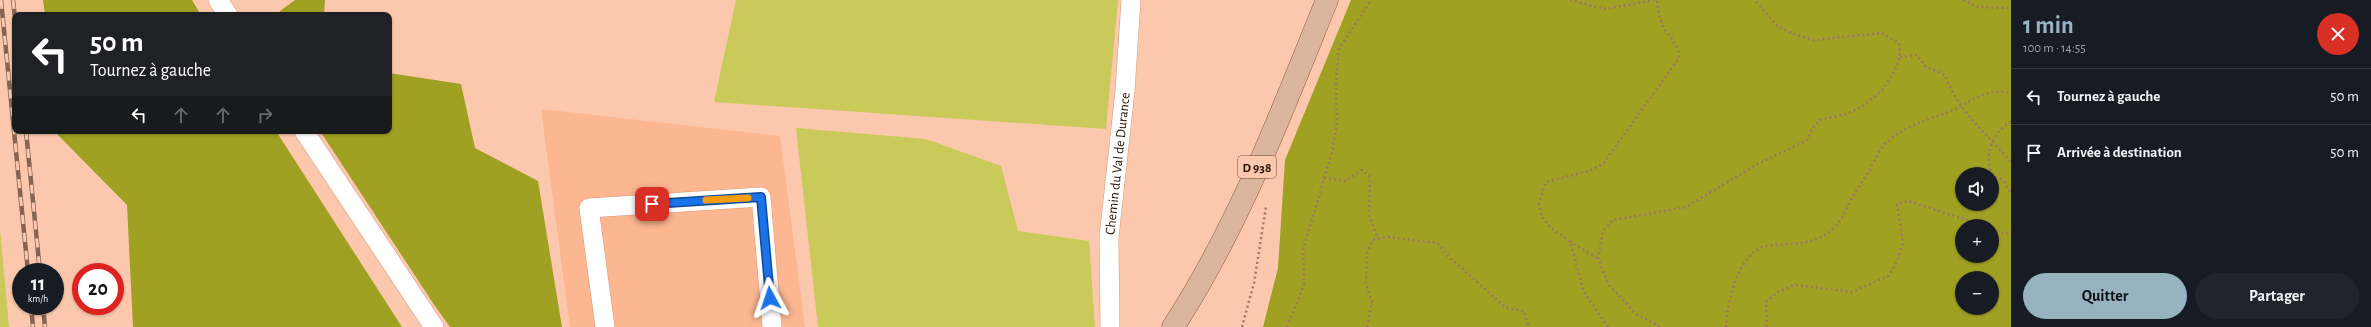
<!DOCTYPE html>
<html lang="fr">
<head>
<meta charset="utf-8">
<style>
  body { margin:0; font-family:"Alegreya Sans",sans-serif; background:#20242c; color:#f1f3f6; height:100vh; display:flex; flex-direction:column; font-size:15px; white-space:nowrap }
  * { box-sizing:border-box; margin:0 }
  p { font-size:13px; color:#9ea1a6 }
  .icon { flex:none; width:22px; height:22px; fill:none; stroke:currentColor; stroke-width:2; stroke-linecap:round; stroke-linejoin:round }
  .map { position:relative; flex:1; overflow:hidden }
  .side { display:flex; flex-direction:column; background:#171b24; width:360px }
  .side>* { flex:none }
  .banner { position:absolute; left:12px; top:12px; width:380px; height:122px; border-radius:8px; box-shadow:0 1px 3px #0004; background:#202124; color:#fff; overflow:hidden }
  .controls { position:absolute; left:1955px; top:167px; display:grid; gap:8px }
  .controls a { display:grid; place-items:center; width:44px; height:44px; border-radius:50%; background:#171b24; box-shadow:0 1px 3px #0004; font-size:20px }
  .speed { position:absolute; left:12px; top:263px; display:flex; gap:8px; font-size:20px; font-weight:700; text-align:center }
  .speed>* { display:grid; place-content:center; width:52px; height:52px; border-radius:50%; background:#171b24; box-shadow:0 1px 3px #0004; line-height:1 }
  .speed small { font-size:10px; font-weight:400 }
  .speed .limit { border:6px solid #d22; background:#fff; color:#111 }
  .pin { position:absolute; display:grid; place-items:center; width:34px; height:34px; color:#fff; margin:-17px; border-radius:8px; box-shadow:0 2px 6px #0006 }
  .me { position:absolute; width:44px; margin:-22px; rotate:355deg; stroke-linejoin:round; filter:drop-shadow(0 0 3px #0008) }
  .turn { display:flex; align-items:center; gap:14px; height:84px; padding:0 12px; font-size:18px }
  .turn .icon { width:52px; height:52px; stroke-width:2.5 }
  .turn b { display:block; font-size:28px; line-height:34px }
  .lanes { display:flex; align-items:center; height:38px; padding:0 12px; background:#0003; justify-content:center; gap:20px; direction:ltr }
  .lanes .off { opacity:.35 }
  .round { display:grid; place-items:center; flex:none; width:42px; height:42px; border-radius:21px; background:#20242c }
  .headline { display:flex; align-items:center; justify-content:space-between; height:68px; padding:0 12px }
  h1 { font-size:24px; font-weight:700; line-height:30px; color:#97b3c0 }
  .cta { display:flex; gap:8px; margin-top:auto; padding:8px 12px }
  .cta a { flex:1; height:46px; border-radius:24px; background:#97b3c0; color:#111; font-size:16px; font-weight:700; line-height:46px; text-align:center }
  .cta a+a { background:#20242c; color:#f1f3f6 }
  ul { padding:0; list-style:none }
  li { display:flex; align-items:center; gap:12px; height:56px; padding:0 12px; border-top:1px solid #363941 }
  li div { flex:1 }
  li b { display:block; font-size:15px }
  li em { font-style:normal }
  main { display:flex; flex:1; min-height:0 }
  .map>svg:first-child { display:block }
  .built { fill:#fcb690 }
  .green { fill:#c9ca59 }
  .forest { fill:#a0a023; fill-rule:evenodd }
  .lines { fill:none; stroke-linecap:round; stroke-linejoin:round }
  .minor-casing { stroke:#d79a79; stroke-width:20 }
  .major-casing { stroke:#8f5c40; stroke-width:23 }
  .path { stroke:#9e7863; stroke-width:2.5; stroke-dasharray:2 3; stroke-linecap:butt }
  .minor { stroke:#fff; stroke-width:19 }
  .major { stroke:#dcb59e; stroke-width:22 }
  .rail-casing { stroke:#876451; stroke-width:4.5 }
  .rail { stroke:#fbc8ad; stroke-width:3; stroke-dasharray:9; stroke-linecap:butt }
  .route-casing { stroke:#114b97; stroke-width:10 }
  .route { stroke:#1a73e8; stroke-width:7 }
  .slow { stroke:#f59e0b; stroke-width:7 }
  .labels { text-anchor:middle; stroke-width:4; stroke-linejoin:round; paint-order:stroke }
  .shield { fill:#fbc8ad; stroke:#694a39; stroke-width:1 }
  .shield-label { font-size:13px; font-weight:bold; fill:#2a1407 }
  .street-label { font-size:14px; fill:#2a1407; stroke:#fbc8ad }
</style>
</head>
<body>
<main>
<div class="map">
<svg width="2011" height="327" viewBox="0 0 2011 327">
  <rect width="100%" height="100%" fill="#fbc8ad"/>
  <!-- built -->
  <path class="built" d="M541,109L780,136L805,327H570Z"/>
  <!-- green -->
  <path class="green" d="M736,0H1118L1106,129L714,102Z
    M796,128L926,139L1001,166L1018,231L1089,241L1095,327H818Z
    M0,229L9,327H0Z"/>
  <!-- forest -->
  <path class="forest" d="M43,0H192L201,15H45Z
    M295,0H325L324,15H279L280,11Z
    M1351,0H2011V327H1263L1278,268L1285,160ZM1962,174H1992V204H1962ZM1962,226H1992V256H1962ZM1962,278H1992V308H1962Z
    M389,73L461,84L475,148L538,181L562,327H450L433,303L320,131H389Z
    M58,131H276L402,327H133L127,205L58,135Z"/>
  <g class="lines">
    <defs>
      <g id="minor">
        <path d="M218,0L228,15"/>
        <path d="M304,131L434,327"/>
        <path d="M605,327L589,208L761,197L772,327"/>
        <path id="s1" d="M1110,327L1109,237L1125,91L1131,0"/>
      </g>
      <path id="major" d="M1173,327C1239,226 1282,111 1327,0"/>
    </defs>
    <!-- minor casing -->
    <use href="#minor" class="minor-casing"/>
    <!-- major casing -->
    <use href="#major" class="major-casing"/>
    <!-- path -->
    <path class="path" d="M1570,0L1605,9L1655,0
      M1963,0L1978,7L2009,8L2011,10
      M1900,57L1917,55L1926,67L1945,75C1957,110 1987,134 2011,162
      M2011,122C1997,128 1986,149 1989,165C1989,168 1992,173 1994,176L2003,180L2011,193
      M1324,178L1345,181L1362,170L1370,177L1369,214L1378,239
      M1992,229L2004,234L2011,231
      M1570,241L1598,259
      M1242,327L1254,283L1266,207
      M1287,327L1304,285L1303,250L1333,149L1337,120L1336,83L1339,49L1371,0
      M1367,327L1372,301L1366,284L1367,253L1373,240L1387,237L1437,243L1448,256L1506,308L1524,311L1529,327
      M1608,327L1584,292L1570,241L1550,227L1541,215L1539,203L1546,182L1589,171L1603,164L1679,58C1679,45 1672,40 1665,30C1660,21 1658,11 1657,0
      M1660,327L1636,314L1609,285L1598,259L1603,231L1613,220L1686,207L1756,165L1807,140L1812,129L1820,120L1846,114L1863,106L1882,90L1895,71L1900,57L1899,43L1882,33L1814,40L1796,35L1777,26L1755,0
      M1726,327C1727,303 1739,250 1767,246C1791,242 1814,247 1833,229C1843,220 1847,207 1853,196C1859,186 1866,177 1871,167C1875,161 1878,152 1883,146C1904,124 1929,121 1955,109C1973,100 1990,87 2011,93
      M1767,327L1766,302L1779,291L1795,285L1852,292L1888,276L1896,264L1903,243L1897,204L1908,201L1985,226"/>
    <!-- minor -->
    <use href="#minor" class="minor"/>
    <!-- major -->
    <use href="#major" class="major"/>
    <defs>
      <path id="rail" d="M1,0L28,272
        M13,0L15,18
        M26,131L40,272
        M31,306L33,327
        M43,306L45,327"/>
    </defs>
    <!-- rail casing -->
    <use href="#rail" class="rail-casing"/>
    <!-- rail -->
    <use href="#rail" class="rail"/>
  </g>
  <g class="lines">
    <defs>
      <path id="route" d="M652,204L761,197L770,298"/>
    </defs>
    <!-- route casing -->
    <use href="#route" class="route-casing"/>
    <!-- route -->
    <use href="#route" class="route"/>
    <!-- slow -->
    <path class="slow" d="M706,200L748,198"/>
  </g>
  <g class="labels">
    <!-- shield labels -->
    <rect class="shield" x="1238" y="156" width="38" height="22" rx="3"/>
    <g class="shield-label">
      <text x="1257" y="172">D 938</text>
    </g>
    <!-- street labels -->
    <g class="street-label">
      <text dy="5" stroke="none"><textPath href="#s1" startOffset="164">Chemin du Val de Durance</textPath></text>
    </g>
  </g>
</svg>
<div class="controls">
<a><svg class="icon" aria-label="sound" viewBox="0 0 24 24"><path d="M4 9h4l5-4v14l-5-4H4zM17 9q2 3 0 6"/></svg></a>
<a>+</a>
<a>−</a>
</div>
<div class="speed"><div>11<small>km/h</small></div><div class="limit">20</div></div>
<div class="pin" style="left:652px;top:204px;background:#d93025"><svg class="icon" aria-label="arrive" viewBox="0 0 24 24"><path d="M6 21V4h12l-3 4 3 4H6"/></svg></div>
<svg class="me" style="left:770px;top:298px" viewBox="-20 -20 40 40"><path d="M0-17L14 15 0 8-14 15z" fill="#1a73e8" stroke="#fff" stroke-width="4"/></svg>
<div class="banner">
<div class="turn"><svg class="icon" aria-label="left" viewBox="0 0 24 24"><path d="M17 20v-9H6M10 6l-5 5 5 5"/></svg><div><b>50 m</b>Tournez à gauche</div></div>
<div class="lanes"><svg class="icon" aria-label="left" viewBox="0 0 24 24"><path d="M17 20v-9H6M10 6l-5 5 5 5"/></svg><svg class="icon off" aria-label="ahead" viewBox="0 0 24 24"><path d="M12 20V5M6 11l6-6 6 6"/></svg><svg class="icon off" aria-label="ahead" viewBox="0 0 24 24"><path d="M12 20V5M6 11l6-6 6 6"/></svg><svg class="icon off" aria-label="right" viewBox="0 0 24 24"><path d="M7 20v-9h11M14 6l5 5-5 5"/></svg></div>
</div>
</div>
<section class="side">
<div class="headline"><div><h1>1 min</h1><p>100 m · 14:55</p></div><a class="round" style="background:#d93025;color:#fff"><svg class="icon" aria-label="close" viewBox="0 0 24 24"><path d="M6 6l12 12M18 6L6 18"/></svg></a></div>
<ul>
<li><svg class="icon" aria-label="left" viewBox="0 0 24 24"><path d="M17 20v-9H6M10 6l-5 5 5 5"/></svg><div><b>Tournez à gauche</b></div><em>50 m</em></li>
<li><svg class="icon" aria-label="arrive" viewBox="0 0 24 24"><path d="M6 21V4h12l-3 4 3 4H6"/></svg><div><b>Arrivée à destination</b></div><em>50 m</em></li>
</ul>
<div class="cta"><a>Quitter</a><a>Partager</a></div>
</section>
</main>
</body>
</html>
